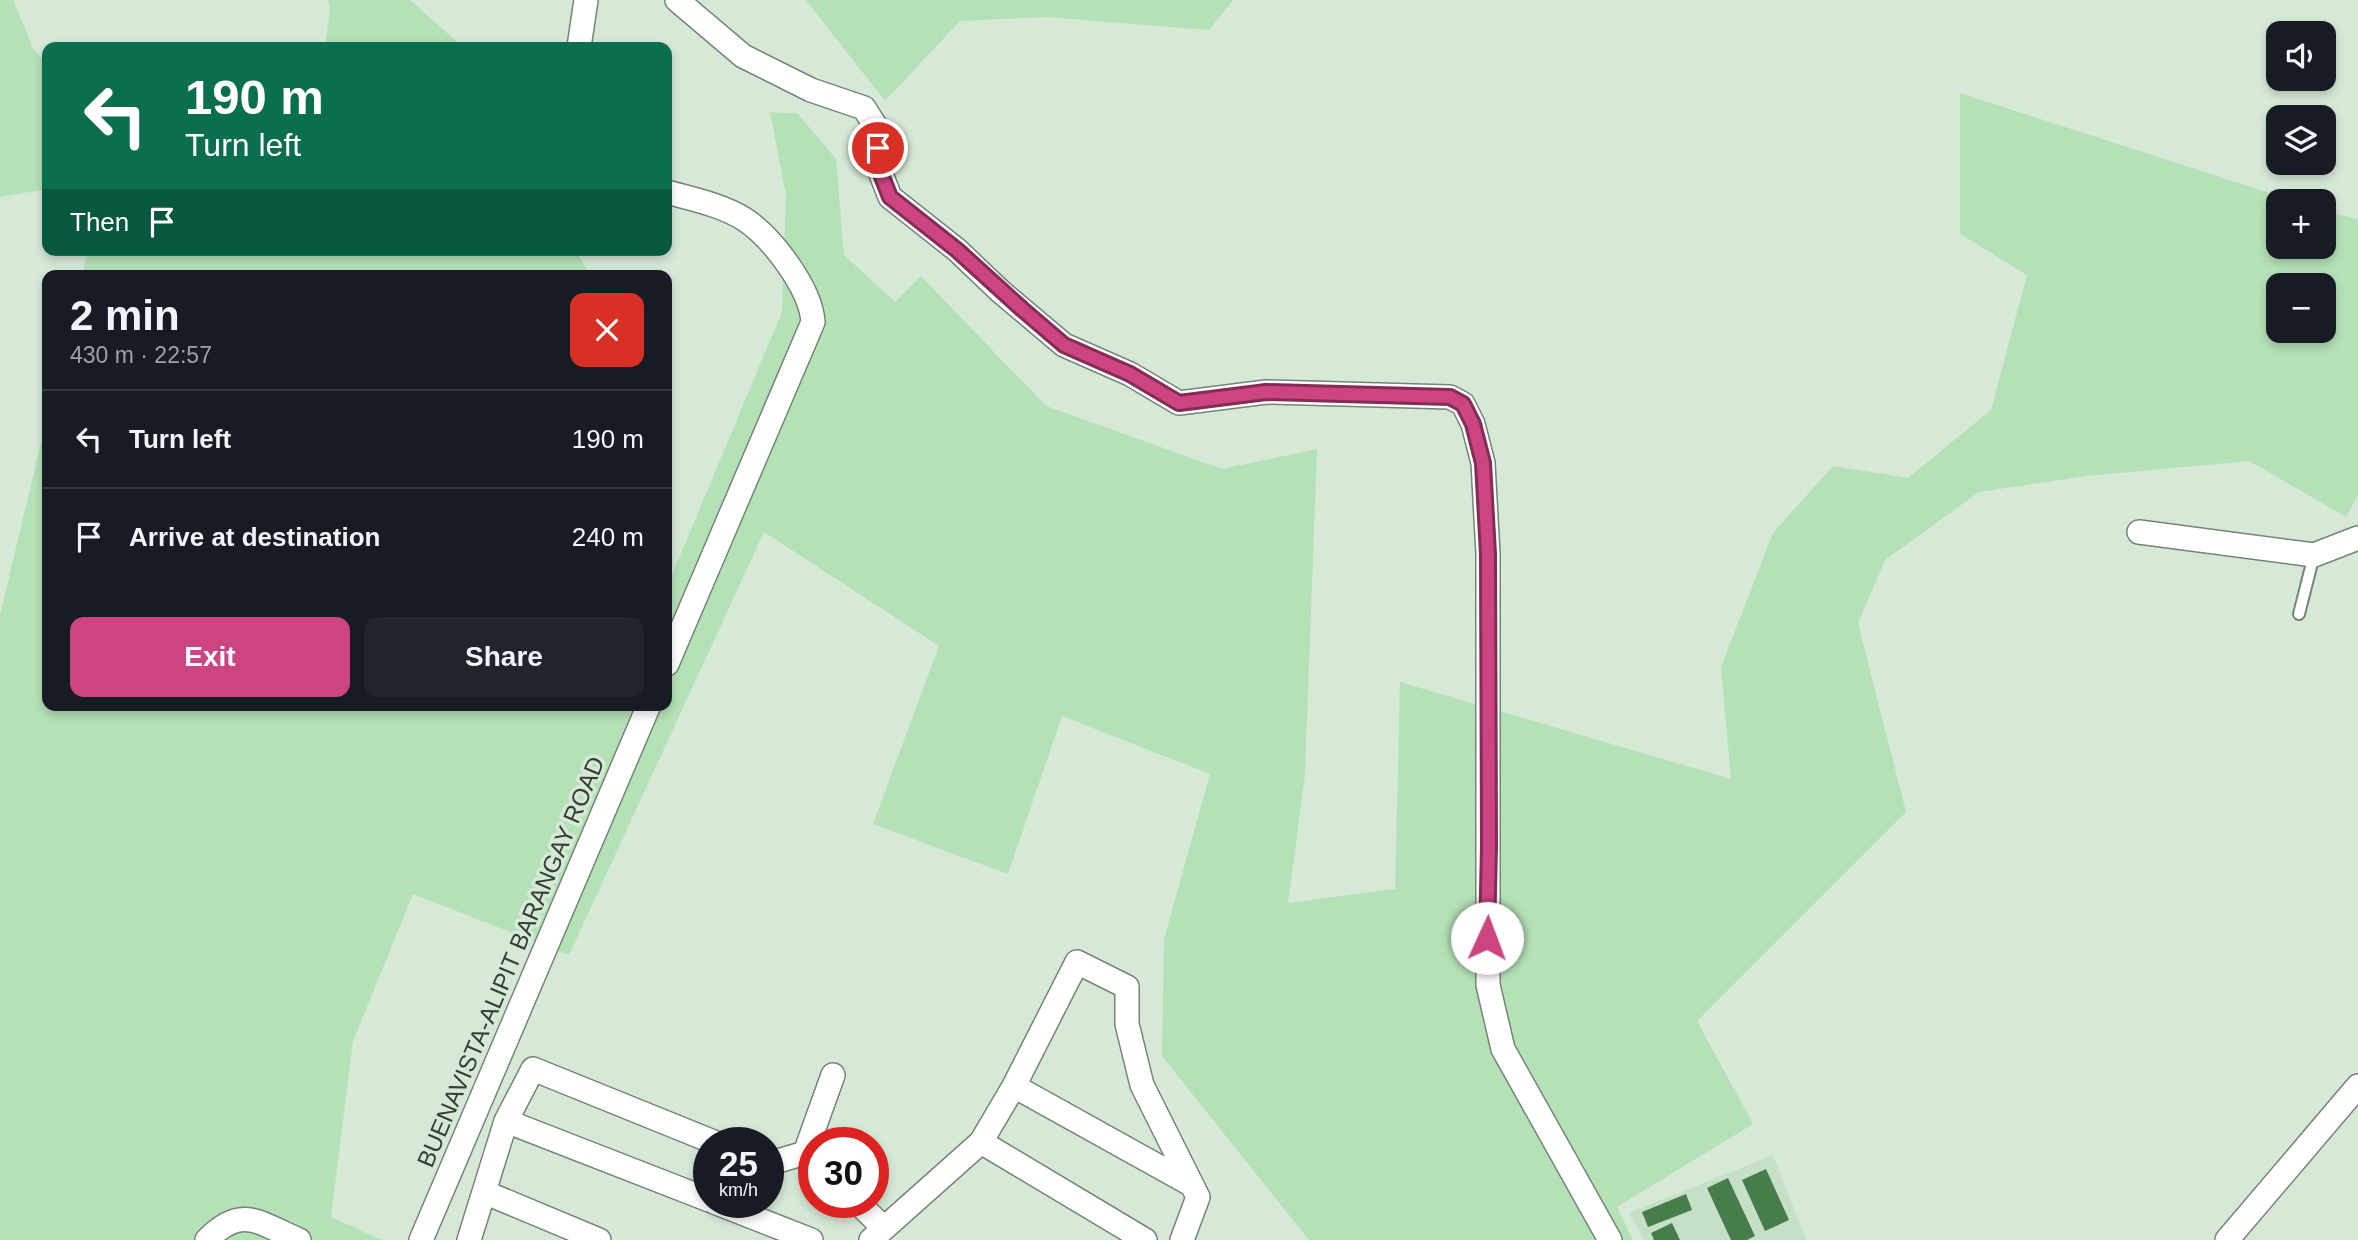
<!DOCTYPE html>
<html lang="en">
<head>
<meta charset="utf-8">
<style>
  body { margin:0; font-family:Helvetica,sans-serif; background:#20242c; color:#f1f3f6; height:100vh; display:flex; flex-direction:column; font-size:26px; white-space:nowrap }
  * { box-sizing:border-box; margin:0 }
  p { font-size:23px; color:#9ea1a6 }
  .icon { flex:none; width:38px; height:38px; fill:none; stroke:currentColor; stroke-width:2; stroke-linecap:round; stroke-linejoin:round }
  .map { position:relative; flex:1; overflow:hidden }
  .panel { position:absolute; left:42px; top:270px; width:630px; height:441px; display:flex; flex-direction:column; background:#171b24; border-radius:14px; box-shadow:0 4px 10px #0003 }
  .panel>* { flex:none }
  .top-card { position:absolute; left:42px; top:42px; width:630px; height:214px; border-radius:14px; box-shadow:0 4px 10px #0003; background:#0b6e4f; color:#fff; overflow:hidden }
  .buttons { position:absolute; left:2266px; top:21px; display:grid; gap:14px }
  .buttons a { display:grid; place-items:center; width:70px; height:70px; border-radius:14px; background:#171b24; box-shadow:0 4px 10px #0003; font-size:35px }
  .speed { position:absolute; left:693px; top:1127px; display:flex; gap:14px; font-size:35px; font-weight:700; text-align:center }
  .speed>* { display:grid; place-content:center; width:91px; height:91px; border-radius:50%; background:#171b24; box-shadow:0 4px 10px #0003; line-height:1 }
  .speed small { font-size:18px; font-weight:400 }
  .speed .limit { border:10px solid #d22; background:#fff; color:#111 }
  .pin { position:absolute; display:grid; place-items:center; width:60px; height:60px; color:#fff; margin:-30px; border:4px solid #fff; border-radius:50%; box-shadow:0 2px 7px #0007 }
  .me { position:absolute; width:77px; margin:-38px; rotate:2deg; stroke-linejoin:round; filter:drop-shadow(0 0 5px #0008) }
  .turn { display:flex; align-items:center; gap:24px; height:147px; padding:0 28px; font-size:32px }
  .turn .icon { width:91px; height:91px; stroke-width:2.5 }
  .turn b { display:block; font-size:49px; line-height:60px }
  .then { display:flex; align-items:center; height:66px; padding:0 28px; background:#0003; gap:14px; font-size:26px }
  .round { display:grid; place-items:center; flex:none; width:74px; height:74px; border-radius:14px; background:#20242c }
  .headline { display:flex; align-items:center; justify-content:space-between; height:119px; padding:0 28px }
  h1 { font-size:42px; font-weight:700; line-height:52px }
  .button { display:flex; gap:14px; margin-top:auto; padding:14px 28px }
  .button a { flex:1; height:80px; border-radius:14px; background:#cc4482; color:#fff; font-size:28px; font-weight:700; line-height:80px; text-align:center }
  .button a+a { background:#20242c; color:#f1f3f6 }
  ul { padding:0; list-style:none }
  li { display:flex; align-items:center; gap:21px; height:98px; padding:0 28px; border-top:2px solid #363941 }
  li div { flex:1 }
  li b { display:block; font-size:26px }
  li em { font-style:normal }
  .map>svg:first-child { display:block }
  .built { fill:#c6dfc7 }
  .green { fill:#b5e1b7; fill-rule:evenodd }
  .building { fill:#467d4b }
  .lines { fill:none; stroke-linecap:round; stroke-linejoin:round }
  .lane-casing { stroke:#748575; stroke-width:14 }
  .street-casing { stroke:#748575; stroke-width:26 }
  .lane { stroke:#fff; stroke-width:10 }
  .street { stroke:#fff; stroke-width:23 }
  .route-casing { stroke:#852c54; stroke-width:18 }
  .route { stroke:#cc4482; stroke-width:12 }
  .labels { text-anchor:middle; stroke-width:7; stroke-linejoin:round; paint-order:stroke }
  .street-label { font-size:24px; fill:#363e37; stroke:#d6e9d7 }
</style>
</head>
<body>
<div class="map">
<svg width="2358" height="1240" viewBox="0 0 2358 1240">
  <rect width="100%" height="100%" fill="#d6e9d7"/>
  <!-- built -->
  <path class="built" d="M1773,1155L1806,1240H1644L1629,1213Z"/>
  <!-- green -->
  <path class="green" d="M0,0H13L33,48L47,65V189L0,197Z
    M328,0H410L463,47H325L330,8Z
    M806,0H1233L1209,30L1046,17L960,21L885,101Z
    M1960,93L2294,201H2278V247H2324V211L2358,219V495L2346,517L2249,461L2087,476L1979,492L1885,560L1858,623L1906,812L1697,1021L1753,1124L1617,1207L1633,1240H1309L1162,1056L1164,939L1210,774L1062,716L1008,874L873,824L939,646L764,532L569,955L413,894L353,1041L331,1217L382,1240H0V615L47,418V705H667V587L782,312L786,195L770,112L798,114L836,159L844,255L895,302L921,276L1046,406L1222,469L1317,449L1305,775L1288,903L1395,889L1400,682L1731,779L1721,667L1773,533L1833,466L1908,478L1991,410L2027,275L1960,234ZM2278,285H2324V331H2278Z
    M88,250H575L591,275H82Z"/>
  <!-- building -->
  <path class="building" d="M1766,1169L1789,1220L1765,1231L1742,1180Z
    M1728,1178L1755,1236L1747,1240H1731L1707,1188Z
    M1686,1194L1692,1210L1648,1227L1642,1212Z
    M1672,1223L1680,1240H1654L1651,1233Z"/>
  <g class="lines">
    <defs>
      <path id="lane" d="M2299,614L2314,555"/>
      <path id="street" d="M677,0L743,56L811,90L864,108L876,127L877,164L890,197L957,250L1000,291L1064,345L1130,374L1179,403L1266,392L1450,397L1463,404L1473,424L1483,463L1488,554V985L1503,1049L1610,1240
        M579,47L586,0
        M667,192C692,199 722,205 744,219C772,237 811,289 813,322L667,664
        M2139,532L2314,555L2358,538
        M1014,1086L1192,1185
        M506,1121L709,1200
        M981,1142L1145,1240
        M814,1161L805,1153L833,1075
        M768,1164L805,1153
        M484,1192L599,1240
        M714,1202L811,1240
        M857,1202L884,1228
        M207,1240C242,1204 259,1223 299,1240
        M421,1240L649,705
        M469,1240L506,1121L533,1069L716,1143
        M871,1240L981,1142L1014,1086L1077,962L1127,987V1024L1142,1085L1198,1197L1182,1240
        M2227,1240L2358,1086"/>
    </defs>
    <!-- lane casing -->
    <use href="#lane" class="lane-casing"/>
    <!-- street casing -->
    <use href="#street" class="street-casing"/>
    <!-- lane -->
    <use href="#lane" class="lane"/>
    <!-- street -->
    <use href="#street" class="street"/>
  </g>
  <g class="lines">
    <defs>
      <path id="route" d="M878,148L877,164L890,197L957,250L1022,309L1064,345L1130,374L1179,403L1266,392L1450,397L1463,404L1473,424L1483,463L1488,554L1489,846L1487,938"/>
    </defs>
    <!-- route casing -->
    <use href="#route" class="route-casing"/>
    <!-- route -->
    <use href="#route" class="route"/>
  </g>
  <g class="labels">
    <!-- street labels -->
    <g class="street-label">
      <text transform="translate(511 962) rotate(-67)" y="8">BUENAVISTA-ALIPIT BARANGAY ROAD</text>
    </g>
  </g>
</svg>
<div class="buttons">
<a><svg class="icon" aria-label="sound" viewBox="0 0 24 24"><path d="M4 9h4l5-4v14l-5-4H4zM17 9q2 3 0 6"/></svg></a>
<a><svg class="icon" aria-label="layers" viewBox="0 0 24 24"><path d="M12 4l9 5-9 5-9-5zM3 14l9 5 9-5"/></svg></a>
<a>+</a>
<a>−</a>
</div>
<div class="speed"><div>25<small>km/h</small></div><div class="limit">30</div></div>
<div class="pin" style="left:878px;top:148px;background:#d93025"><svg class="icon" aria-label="arrive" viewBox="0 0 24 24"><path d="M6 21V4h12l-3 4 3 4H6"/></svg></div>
<svg class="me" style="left:1487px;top:938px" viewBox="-20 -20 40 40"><circle r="19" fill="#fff"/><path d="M0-13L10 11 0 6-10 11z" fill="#cc4482"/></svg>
<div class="top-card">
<div class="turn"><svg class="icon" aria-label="left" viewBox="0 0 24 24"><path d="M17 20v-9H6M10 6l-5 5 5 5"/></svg><div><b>190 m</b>Turn left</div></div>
<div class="then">Then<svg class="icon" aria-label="arrive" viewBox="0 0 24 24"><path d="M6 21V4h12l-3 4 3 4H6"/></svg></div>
</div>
<section class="panel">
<div class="headline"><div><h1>2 min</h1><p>430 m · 22:57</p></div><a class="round" style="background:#d93025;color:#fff"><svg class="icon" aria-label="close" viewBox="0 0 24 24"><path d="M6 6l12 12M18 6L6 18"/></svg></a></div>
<ul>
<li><svg class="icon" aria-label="left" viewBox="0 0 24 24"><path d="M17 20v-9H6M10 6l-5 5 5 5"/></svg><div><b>Turn left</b></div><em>190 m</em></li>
<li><svg class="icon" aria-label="arrive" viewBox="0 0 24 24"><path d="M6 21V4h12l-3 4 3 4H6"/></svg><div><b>Arrive at destination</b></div><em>240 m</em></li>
</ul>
<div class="button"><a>Exit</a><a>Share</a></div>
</section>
</div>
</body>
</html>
